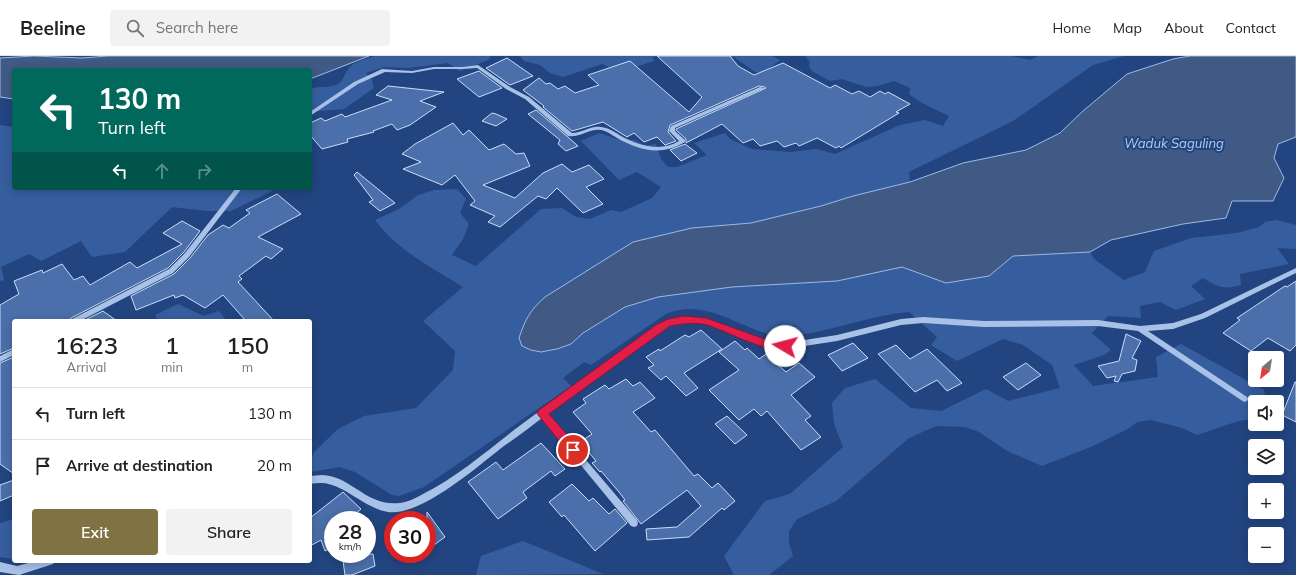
<!DOCTYPE html>
<html lang="en">
<head>
<meta charset="utf-8">
<style>
  body { margin:0; font-family:Mulish,sans-serif; background:#f2f2f2; color:#222; height:100vh; display:flex; flex-direction:column; font-size:15px; white-space:nowrap }
  * { box-sizing:border-box; margin:0 }
  p { font-size:13px; color:#767676 }
  .icon { flex:none; width:22px; height:22px; fill:none; stroke:currentColor; stroke-width:2; stroke-linecap:round; stroke-linejoin:round }
  .map { position:relative; flex:1; overflow:hidden }
  .details { position:absolute; left:12px; top:263px; width:300px; height:244px; display:flex; flex-direction:column; background:#fff; border-radius:4px; box-shadow:0 2px 10px #0003 }
  .details>* { flex:none }
  .guide { position:absolute; left:12px; top:12px; width:300px; height:122px; border-radius:4px; box-shadow:0 2px 10px #0003; background:#00695c; color:#fff; overflow:hidden }
  .needle { width:26px; rotate:210deg }
  .tools { position:absolute; left:1248px; top:295px; display:grid; gap:8px }
  .tools a { display:grid; place-items:center; width:36px; height:36px; border-radius:4px; background:#fff; box-shadow:0 2px 10px #0003; font-size:20px }
  .speed { position:absolute; left:324px; top:455px; display:flex; gap:8px; font-size:20px; font-weight:700; text-align:center }
  .speed>* { display:grid; place-content:center; width:52px; height:52px; border-radius:50%; background:#fff; box-shadow:0 2px 10px #0003; line-height:1 }
  .speed small { font-size:10px; font-weight:400 }
  .speed .limit { border:6px solid #d22; background:#fff; color:#111 }
  .pin { position:absolute; display:grid; place-items:center; width:34px; height:34px; color:#fff; margin:-17px; border:2px solid #fff; border-radius:50%; box-shadow:0 1px 4px #0007 }
  .me { position:absolute; width:44px; margin:-22px; rotate:278deg; stroke-linejoin:round; filter:drop-shadow(0 0 3px #0008) }
  .turn { display:flex; align-items:center; gap:14px; height:84px; padding:0 20px; font-size:18px }
  .turn .icon { width:52px; height:52px; stroke-width:2.5 }
  .turn b { display:block; font-size:28px; line-height:34px }
  .lanes { display:flex; align-items:center; height:38px; padding:0 20px; background:#0003; justify-content:center; gap:20px; direction:ltr }
  .lanes .off { opacity:.35 }
  .eta { display:flex; justify-content:space-evenly; align-items:center; height:68px; text-align:center }
  .eta b { font-size:24px; font-weight:600; line-height:28px }
  .primary-button { display:flex; gap:8px; margin-top:auto; padding:8px 20px }
  .primary-button a { flex:1; height:46px; border-radius:4px; background:#807343; color:#fff; font-size:16px; font-weight:600; line-height:46px; text-align:center }
  .primary-button a+a { background:#f2f2f2; color:#222 }
  ul { padding:0; list-style:none }
  li { display:flex; align-items:center; gap:12px; height:52px; padding:0 20px; border-top:1px solid #e0e0e0 }
  li div { flex:1 }
  li b { display:block; font-size:15px }
  li em { font-style:normal }
  header { display:flex; align-items:center; gap:24px; box-sizing:border-box; height:56px; padding:0 20px; background:#fff; border-bottom:1px solid #e0e0e0 }
  header strong { font-size:19px }
  nav { display:flex; gap:22px; margin-inline-start:auto; font-size:14px }
  .search { width:280px; height:36px; background:#f2f2f2; display:flex; align-items:center; gap:10px; box-sizing:border-box; padding:0 14px; border-radius:4px; color:#767676; font-size:15px }
  .map>svg:first-child { display:block }
  .green { fill:#365e9f }
  .water { fill:#405a85; stroke:#9cbbe8 }
  .building { fill:#4b6faa; stroke:#ccdcf6 }
  .lines { fill:none; stroke-linecap:round; stroke-linejoin:round }
  .minor { fill:#a8c1e7; fill-rule:evenodd }
  .route { fill:#e11d48; stroke:#92132f }
  .labels { text-anchor:middle; stroke-width:4; stroke-linejoin:round; paint-order:stroke }
  .far-water-label { font-size:13px; font-style:italic; fill:#b4cbef; stroke:#224581 }
</style>
</head>
<body>
<header>
<strong>Beeline</strong>
<div class="search"><svg class="icon" aria-label="search" viewBox="0 0 24 24"><circle cx="10" cy="10" r="6"/><path d="M15 15l6 6"/></svg>Search here</div>
<nav><a>Home</a><a>Map</a><a>About</a><a>Contact</a></nav>
</header>
<div class="map">
<svg width="1296" height="519" viewBox="0 0 1296 519">
  <rect width="100%" height="100%" fill="#224581"/>
  <!-- green -->
  <path class="green" d="M374,0H491L488,4L460,15L448,7L408,12L385,11L366,17L372,24L374,32L344,53L310,56V33C319,29 330,33 338,28C345,23 345,15 351,10C356,5 368,3 374,0Z
    M520,0H656L652,2L654,5L620,16L602,8L563,21L550,17L540,9L524,5Z
    M712,0H772L780,4L764,16H755L734,1L716,3Z
    M805,0H1012L1030,4L1038,0H1124L1093,9L1013,65L909,116L910,126L853,140L821,150L751,167L692,172L545,241C525,259 526,264 522,290L531,294L541,296L557,293L571,288L583,277L625,251L658,241L731,231L837,225L902,211L946,227L989,220L1013,200L1090,196L1094,203L1124,224L1145,216L1154,195L1191,182L1237,177L1259,171L1265,166L1276,164L1296,169V193L1277,192L1289,208L1240,218L1241,229C1223,234 1218,231 1203,222L1191,230L1205,243L1176,254L1160,246L1140,250L1141,262L1108,260L1092,277L1111,294L1104,299L1074,309L1093,330L1158,321L1156,301L1181,288L1264,334L1266,346H1255V363L1238,365L1197,379L1182,372L1151,364L1137,366L1128,373L1093,390L1042,410L1007,395L979,376L965,371L936,370L909,382L836,445L797,463L789,475V487L793,500L769,519H734L724,500L765,445L790,438L843,391L834,368L832,347L845,332L875,323L911,352L941,355L986,333L1008,345L1060,332L1052,309L1023,289L1003,283L957,305L931,289L937,281L909,256C874,259 840,272 805,278C797,279 788,283 780,281C744,275 705,240 666,258L591,309L584,306L563,322L571,330L424,431L399,440L392,439L355,416L340,411L310,416V405L314,396L338,373L364,360L416,352L453,314L455,295L423,265L463,231C432,212 397,194 375,164L399,153L418,139L434,134L457,133L466,143L460,157L469,168L463,183L452,199L476,210L541,153L562,152L576,161L590,163L611,154L621,156L652,142L661,131L637,116L619,124L581,85L599,77L617,83L635,84L645,90L656,88L661,103L668,111H677L707,99L694,87L725,77L730,83L752,93L791,96L816,93L835,98L900,69L925,64L943,70L949,60L920,46L909,38L910,32L894,25L878,30L866,31L842,23L830,25L812,15L809,11L810,6Z
    M0,69L14,71V132H278L231,155H207L172,151L125,196L92,201L81,185L41,205L29,198L1,211L4,224L0,225Z
    M178,248L204,260L219,255L227,265H159L155,259Z
    M14,463V503L0,501V467Z
    M523,485L603,518L476,519L481,500Z"/>
  <!-- water -->
  <path class="water" d="M34,0L82,2L108,0H369L310,23V14H14V43L0,41V2Z
    M1190,0H1296V81L1278,88L1274,102L1284,122L1273,145H1232L1226,162L1183,168L1111,184L1090,196L1013,200L989,220L946,227L902,211L837,225L732,231L658,241L625,251L583,277L571,288L557,293L541,296L531,294L522,290L519,282C525,264 530,254 545,241L633,186L692,172L751,167L821,150L853,140L910,126L963,107L1026,94L1060,77L1083,55L1127,18L1173,3Z"/>
  <!-- building -->
  <path class="building" d="M657,0H730L738,10L754,19L783,7L830,32L835,29L852,38L859,35L870,41L880,35L885,38L888,36L910,48L896,56L899,57L841,92L839,90L836,92L817,82L799,90L796,87L784,91L777,85L760,90L753,83L743,87L722,68L686,87V83L676,74V73L766,32L765,31L759,30L670,69L668,76L676,85L665,89L657,81L644,86L634,77L627,81L603,66L572,75L543,51L544,50L523,34L539,22L546,28L550,27L558,33L565,30L575,37L599,29L588,19L630,5L689,56L702,41Z
    M507,2L533,20L510,29L486,12Z
    M479,15L502,32L479,41L457,23Z
    M388,30L444,36L420,45L436,51L410,69L397,74L392,68L373,75L374,76L347,83L348,86L322,93L310,79V67L321,62L325,65L342,58L345,61L392,44L376,39Z
    M536,54L569,82L578,90L566,95L558,88L560,84L528,58Z
    M492,57L496,58L507,63L496,70L482,65Z
    M453,67L463,79L469,74L489,94L504,88L516,98L524,97L530,110L483,129L515,142L543,117L562,108L572,116L589,109L604,123L586,131L603,148L583,157L557,132L546,143L538,140L500,171L488,166L495,160L470,149L475,145L455,119L442,129L403,113L421,106L402,98L415,88Z
    M685,88L697,97L681,105L670,94Z
    M357,116L395,147L380,155L369,146L373,144L354,119Z
    M277,138L301,158L258,181L283,193L271,203L266,200L239,220L242,223L238,226L274,265H246L223,239L205,252L183,239L175,242L174,239L136,254L131,240L174,218L190,202L208,179L223,169L229,172L250,157L246,154Z
    M182,165L200,175L184,196L168,212L71,262L68,265H14V292L0,298V249L19,238L14,225L42,214L43,217L62,208L74,224L83,220L90,229L130,206L137,212L182,188L163,177Z
    M1296,225V289L1290,295L1268,282L1251,295L1223,277L1240,264L1237,262L1285,230L1287,231Z
    M103,255L117,265H83Z
    M701,274L722,293L684,317L698,332L686,340L666,320L661,324L648,312L654,309L646,301L659,293L660,295L685,279L689,281Z
    M1126,278L1141,285L1132,302L1137,304L1135,315L1122,318L1118,326L1114,325L1116,320L1107,322L1098,310L1119,305Z
    M735,285L745,294L747,292L759,303L766,298L786,316L799,307L815,321L791,339L811,360L805,364L821,381L801,394L767,355L761,360L754,353L739,364L709,334L739,314L719,296Z
    M853,287L868,302L842,315L828,299Z
    M896,289L910,303L927,293L962,327L947,335L937,324L915,336L878,298Z
    M14,301V418L0,408V307Z
    M1026,307L1041,319L1018,334L1003,321Z
    M626,323L633,330L640,326L655,342L633,356L651,376L655,374L694,420L698,418L712,432L718,427L735,445L724,454L722,452L689,481L647,484L646,473L677,471L701,450L687,434L641,468L623,445L625,444L619,436L601,415L600,416L592,407L596,405L580,386L592,378L573,356L586,347L583,343L605,329L609,333Z
    M1295,326H1296V366L1282,359Z
    M727,360L747,379L735,388L715,368Z
    M541,387L565,413L555,420L551,415L523,436L527,442L498,463L468,426L496,406L503,414Z
    M14,424V439L0,445V429Z
    M572,428L589,445L593,442L609,458L615,453L627,467L595,495L564,459L562,461L549,446Z
    M343,436L361,453L348,464H333V491L325,495L321,484L310,490V462Z
    M427,456L445,481L427,494Z
    M342,498H373L375,510L352,519H345Z"/>
  <g class="lines">
    <!-- minor -->
    <path class="minor" d="M478,9L510,31L529,41L572,77C582,77 591,69 601,71C609,72 615,76 621,80C639,90 661,96 679,85L669,75L671,70L760,31L765,32L675,72V75L685,84V86C662,100 640,95 617,82C612,79 607,75 601,74C590,72 580,82 568,80L525,43L506,33L477,12L463,13H434L412,17L385,16L358,28L310,60V56L354,26L382,13L412,15L434,11H463Z
      M236,132H242L189,201L173,217L80,265H70L72,263L169,213L185,197Z
      M1296,212V217L1205,262L1173,273L1148,275L1247,341L1248,343L1247,345L1244,346L1138,275L1098,270L984,271L923,267L901,269L837,285L785,293L769,292L726,274L700,267L686,266L674,268L662,274L547,358L637,464L638,467L637,470L634,471L631,470L542,362C528,373 514,383 500,393C476,412 419,461 388,456C364,452 344,428 322,427C318,427 314,427 310,428V420C314,420 318,419 322,419C352,420 366,451 400,447C408,446 416,442 423,438C459,420 490,392 522,368C566,335 612,303 656,270L672,263L686,261L700,262L731,271L769,286L785,287L837,279L901,263L923,261L984,265L1098,264L1140,270L1173,267L1201,258Z
      M14,293V299L0,306V300Z
      M35,505H55L53,508L50,509L19,519L0,516V506L17,510Z"/>
  </g>
  <!-- route -->
  <path class="route" d="M684,260L706,262L770,285L789,288L790,290L789,293C769,299 727,275 707,269C695,266 682,268 670,270L549,358L577,390L578,394L577,397L573,398L569,397L539,360L537,357L539,354L656,269L668,263Z"/>
  <g class="labels">
    <!-- far-water labels -->
    <g class="far-water-label">
      <text x="1174" y="92">Waduk Saguling</text>
    </g>
  </g>
</svg>
<div class="tools">
<a><svg class="needle" viewBox="-14 -14 28 28"><path d="M0-13l5 13h-10z" fill="#e53935"/><path d="M0 13l5-13h-10z" fill="#767676"/></svg></a>
<a><svg class="icon" aria-label="sound" viewBox="0 0 24 24"><path d="M4 9h4l5-4v14l-5-4H4zM17 9q2 3 0 6"/></svg></a>
<a><svg class="icon" aria-label="layers" viewBox="0 0 24 24"><path d="M12 4l9 5-9 5-9-5zM3 14l9 5 9-5"/></svg></a>
<a>+</a>
<a>−</a>
</div>
<div class="speed"><div>28<small>km/h</small></div><div class="limit">30</div></div>
<div class="pin" style="left:573px;top:394px;background:#d93025"><svg class="icon" aria-label="arrive" viewBox="0 0 24 24"><path d="M6 21V4h12l-3 4 3 4H6"/></svg></div>
<svg class="me" style="left:785px;top:290px" viewBox="-20 -20 40 40"><circle r="19" fill="#fff"/><path d="M0-13L10 11 0 6-10 11z" fill="#e11d48"/></svg>
<div class="guide">
<div class="turn"><svg class="icon" aria-label="left" viewBox="0 0 24 24"><path d="M17 20v-9H6M10 6l-5 5 5 5"/></svg><div><b>130 m</b>Turn left</div></div>
<div class="lanes"><svg class="icon" aria-label="left" viewBox="0 0 24 24"><path d="M17 20v-9H6M10 6l-5 5 5 5"/></svg><svg class="icon off" aria-label="ahead" viewBox="0 0 24 24"><path d="M12 20V5M6 11l6-6 6 6"/></svg><svg class="icon off" aria-label="right" viewBox="0 0 24 24"><path d="M7 20v-9h11M14 6l5 5-5 5"/></svg></div>
</div>
<section class="details">
<div class="eta">
<div><b>16:23</b><p>Arrival</p></div>
<div><b>1</b><p>min</p></div>
<div><b>150</b><p>m</p></div>
</div>
<ul>
<li><svg class="icon" aria-label="left" viewBox="0 0 24 24"><path d="M17 20v-9H6M10 6l-5 5 5 5"/></svg><div><b>Turn left</b></div><em>130 m</em></li>
<li><svg class="icon" aria-label="arrive" viewBox="0 0 24 24"><path d="M6 21V4h12l-3 4 3 4H6"/></svg><div><b>Arrive at destination</b></div><em>20 m</em></li>
</ul>
<div class="primary-button"><a>Exit</a><a>Share</a></div>
</section>
</div>
</body>
</html>
